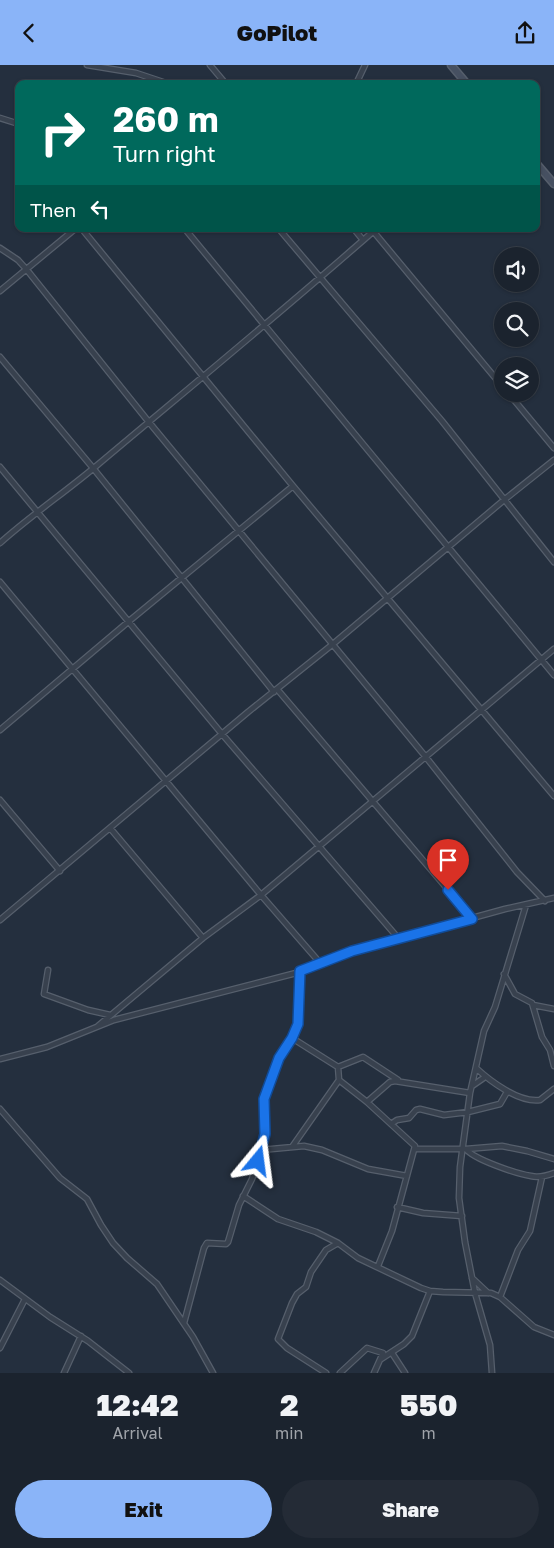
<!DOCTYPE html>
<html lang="en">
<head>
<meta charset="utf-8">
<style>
  body { margin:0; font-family:"Golos Text",sans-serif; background:#242b36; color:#f1f3f6; height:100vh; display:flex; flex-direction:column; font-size:19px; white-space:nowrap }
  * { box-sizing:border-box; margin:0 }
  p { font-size:16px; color:#a0a4aa }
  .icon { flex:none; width:28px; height:28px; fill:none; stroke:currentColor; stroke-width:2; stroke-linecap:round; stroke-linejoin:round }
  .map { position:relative; height:1308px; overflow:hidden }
  .details { display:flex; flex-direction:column; background:#1b232e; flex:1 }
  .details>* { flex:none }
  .hud { position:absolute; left:15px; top:15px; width:525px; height:152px; border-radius:10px; box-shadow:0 1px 4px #0004,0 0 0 1px #39404a; background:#00695c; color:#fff; overflow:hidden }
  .tools { position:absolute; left:494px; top:182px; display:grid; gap:10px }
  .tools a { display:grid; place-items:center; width:45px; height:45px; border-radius:50%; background:#1b232e; box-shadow:0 1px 4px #0004,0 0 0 1px #39404a; font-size:25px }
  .pin { position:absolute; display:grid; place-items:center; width:42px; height:42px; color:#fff; margin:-51px -21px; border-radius:50% 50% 50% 0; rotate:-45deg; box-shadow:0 0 5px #0007 }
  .pin .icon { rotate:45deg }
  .me { position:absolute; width:55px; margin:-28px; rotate:16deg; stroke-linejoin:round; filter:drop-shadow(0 0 4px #0008) }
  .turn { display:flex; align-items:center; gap:18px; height:105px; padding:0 15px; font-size:22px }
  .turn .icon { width:65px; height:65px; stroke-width:2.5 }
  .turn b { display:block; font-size:35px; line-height:42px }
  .then { display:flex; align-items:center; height:48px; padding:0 15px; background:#0003; gap:10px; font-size:19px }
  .eta { display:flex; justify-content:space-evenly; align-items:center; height:85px; text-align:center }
  .eta b { font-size:30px; font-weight:800; line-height:35px }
  .cta { display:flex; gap:10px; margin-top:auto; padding:10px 15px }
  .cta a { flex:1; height:58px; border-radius:30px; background:#8ab4f8; color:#111; font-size:20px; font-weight:800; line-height:58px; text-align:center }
  .cta a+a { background:#242b36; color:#f1f3f6 }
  header { display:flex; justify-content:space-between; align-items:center; height:65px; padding:0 15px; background:#8ab4f8; color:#111; font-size:22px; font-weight:800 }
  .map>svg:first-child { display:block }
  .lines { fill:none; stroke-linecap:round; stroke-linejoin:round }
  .minor-casing { stroke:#565f6c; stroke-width:7 }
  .secondary-casing { stroke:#565f6c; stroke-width:9 }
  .minor { stroke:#38414e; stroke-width:4.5 }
  .secondary { stroke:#465061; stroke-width:6 }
  .route-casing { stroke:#114b97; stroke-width:12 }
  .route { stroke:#1a73e8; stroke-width:9 }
</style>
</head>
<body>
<header><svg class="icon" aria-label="back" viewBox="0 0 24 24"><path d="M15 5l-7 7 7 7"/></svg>GoPilot<svg class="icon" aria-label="share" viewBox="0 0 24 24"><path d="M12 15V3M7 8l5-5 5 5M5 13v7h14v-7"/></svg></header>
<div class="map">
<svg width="554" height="1308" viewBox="0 0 554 1308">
  <rect width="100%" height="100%" fill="#242f3e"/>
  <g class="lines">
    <defs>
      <path id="minor" d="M87,0L136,8L169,19
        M210,0L226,19
        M356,19L365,0
        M0,53L19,59
        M82,164L293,421L554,731
        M185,164L554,610
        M279,164L442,356L554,497
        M354,164L363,175
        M373,166L502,321
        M0,183L18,195L27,205L148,356L425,691L517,807L545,836
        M0,226L75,164
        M0,292L93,403L274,627
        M509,329L554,383
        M0,402L222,669L399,874
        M0,478C30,451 64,428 95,402C189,323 284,245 376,164
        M0,517L261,830L321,899
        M277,624L473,854
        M0,665L128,557L293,421
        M0,735L60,806
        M110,763L203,873
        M0,855L248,647L333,579L504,435L554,395
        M48,905L44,929L88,945L110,950
        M504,909L515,929L532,938L542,972L550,985L554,1001
        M533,940L554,944
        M98,961L203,873L261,830L554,584
        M292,973L338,1002
        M0,994L47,982L114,955L300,907L352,886L505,844L554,833
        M338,1002L363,992L398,1015
        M476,1003C490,1016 519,1038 540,1035L554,1024
        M339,1015L367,1037L415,1081L392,1166L378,1201
        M472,1021L485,1012
        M367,1037L390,1017L395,1016L470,1028
        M0,1044L60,1113L87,1134L101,1160L113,1178L127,1193L157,1219L193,1272L213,1308
        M391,1059L397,1055L409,1053L416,1045L420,1044L444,1050L468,1047L500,1039L507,1027
        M292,1082L339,1015L338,1002
        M415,1084H466L502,1081L527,1086L554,1094
        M466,1084C473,1094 517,1109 531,1111C539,1113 546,1111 554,1108
        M261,1085L304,1081L322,1085L368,1104L407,1111
        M243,1131L278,1154L316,1167L338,1178L358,1193L421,1223L430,1226L443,1227L491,1228L500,1232L534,1262L554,1270
        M397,1142L423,1148L462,1151
        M472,1213L488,1228
        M0,1215L50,1252L88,1276L129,1308
        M500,1232L518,1185L530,1166L542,1112
        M184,1258L204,1183L207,1178L226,1179L228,1177L239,1140L252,1114L264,1077V1034L279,993L292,973L298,959L300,907
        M0,1283L25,1234
        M392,1288L405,1308
        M381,1294L404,1279L412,1271L430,1226
        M64,1308L81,1271
        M326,1308L287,1283L278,1274L292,1238L297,1229L306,1222L311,1207L326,1185L338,1178
        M340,1308L367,1283L383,1288L374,1308
        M492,1308L490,1280L475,1228L465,1177L459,1133L460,1102L470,1028L484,966L495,942L526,840"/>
      <path id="secondary" d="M451,0L467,19
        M536,98L554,119"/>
    </defs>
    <!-- minor casing -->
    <use href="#minor" class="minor-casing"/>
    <!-- secondary casing -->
    <use href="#secondary" class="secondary-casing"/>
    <!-- minor -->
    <use href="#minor" class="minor"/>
    <!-- secondary -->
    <use href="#secondary" class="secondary"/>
  </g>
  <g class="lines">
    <defs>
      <path id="route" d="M258,1096L265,1069L264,1034L279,993L292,973L298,959L300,906L352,886L472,854L448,825"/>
    </defs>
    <!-- route casing -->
    <use href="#route" class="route-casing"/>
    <!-- route -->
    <use href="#route" class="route"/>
  </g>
</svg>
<div class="tools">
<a><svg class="icon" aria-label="sound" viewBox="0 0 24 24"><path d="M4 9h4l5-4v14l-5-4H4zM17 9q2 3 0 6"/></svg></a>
<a><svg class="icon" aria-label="search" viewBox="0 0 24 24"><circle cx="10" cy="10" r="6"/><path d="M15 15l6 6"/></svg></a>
<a><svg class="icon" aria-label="layers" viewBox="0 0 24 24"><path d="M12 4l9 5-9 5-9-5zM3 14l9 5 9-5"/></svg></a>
</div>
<div class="pin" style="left:448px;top:825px;background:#d93025"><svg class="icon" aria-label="arrive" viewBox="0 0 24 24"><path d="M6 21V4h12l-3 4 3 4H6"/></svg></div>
<svg class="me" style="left:258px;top:1096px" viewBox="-20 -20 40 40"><path d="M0-17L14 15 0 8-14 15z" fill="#1a73e8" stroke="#fff" stroke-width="4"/></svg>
<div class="hud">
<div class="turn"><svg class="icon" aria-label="right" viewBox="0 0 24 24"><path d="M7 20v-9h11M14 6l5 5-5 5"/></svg><div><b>260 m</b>Turn right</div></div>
<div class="then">Then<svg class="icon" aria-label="left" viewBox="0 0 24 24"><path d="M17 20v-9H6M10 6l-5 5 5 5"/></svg></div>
</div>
</div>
<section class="details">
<div class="eta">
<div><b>12:42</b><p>Arrival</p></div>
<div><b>2</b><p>min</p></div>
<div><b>550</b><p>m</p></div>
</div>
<div class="cta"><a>Exit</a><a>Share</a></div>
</section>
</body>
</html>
